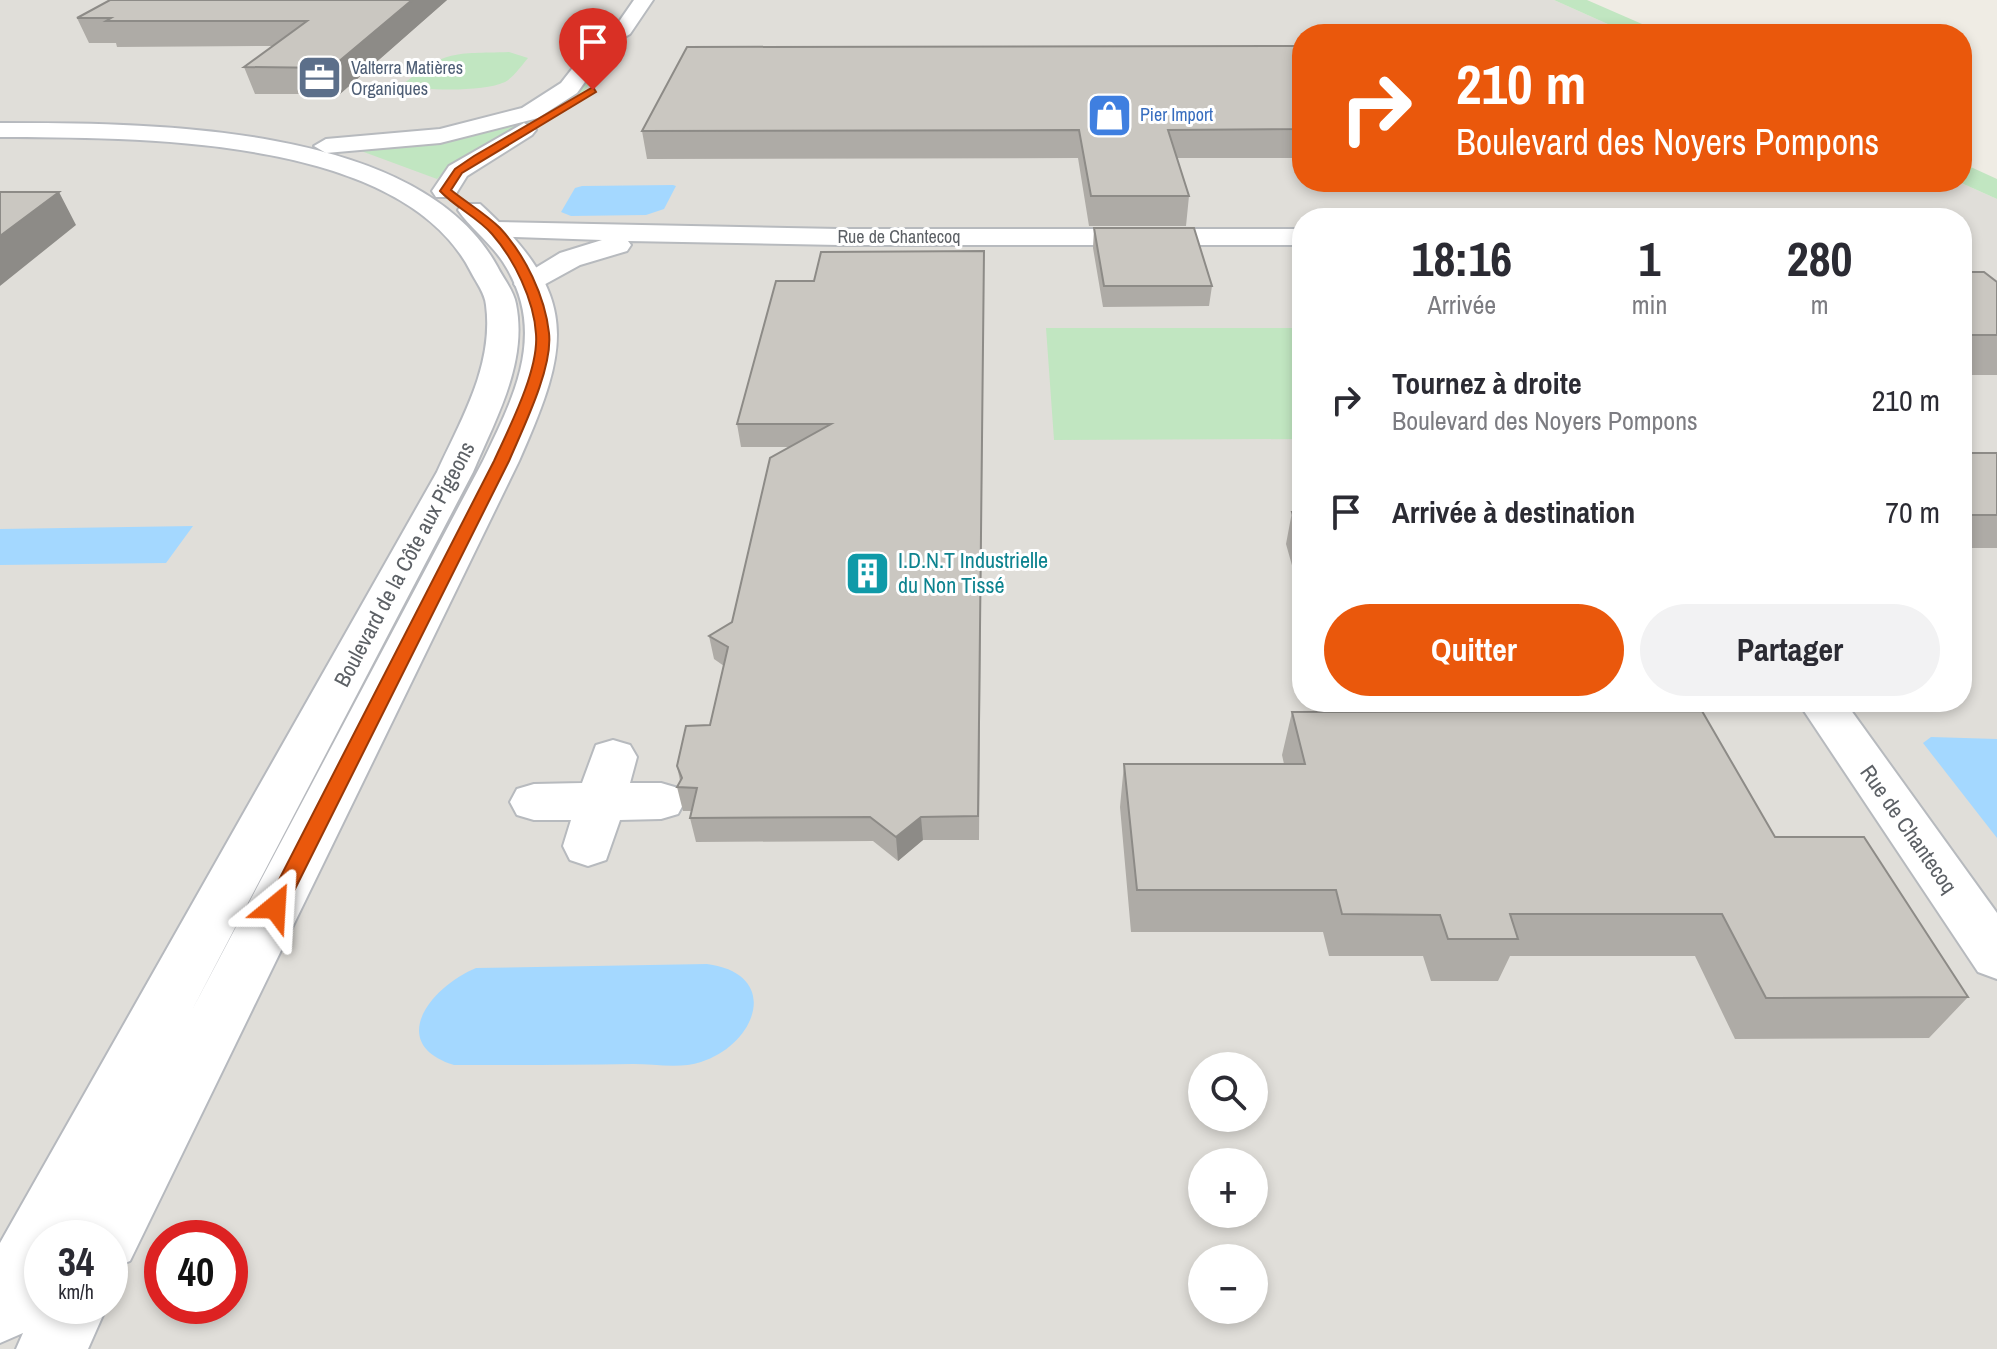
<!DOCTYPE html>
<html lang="fr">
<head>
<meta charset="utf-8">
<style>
  body { margin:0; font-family:"Archivo Narrow",sans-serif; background:#f2f2f3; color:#2b2b33; height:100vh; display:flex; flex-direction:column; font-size:30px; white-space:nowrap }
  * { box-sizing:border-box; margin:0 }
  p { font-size:26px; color:#7c7c81 }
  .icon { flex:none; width:44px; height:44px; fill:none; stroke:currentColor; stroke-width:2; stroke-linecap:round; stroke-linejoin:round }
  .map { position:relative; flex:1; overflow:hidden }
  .panel { position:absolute; left:1292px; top:208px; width:680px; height:504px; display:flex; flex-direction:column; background:#fff; border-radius:32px; box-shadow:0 4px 12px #0003 }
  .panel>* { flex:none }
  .top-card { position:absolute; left:1292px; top:24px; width:680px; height:168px; border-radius:32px; box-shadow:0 4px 12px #0003; background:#ea580c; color:#fff; overflow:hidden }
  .controls { position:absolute; left:1188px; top:1052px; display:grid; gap:16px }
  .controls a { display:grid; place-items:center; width:80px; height:80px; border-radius:50%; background:#fff; box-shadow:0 4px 12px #0003; font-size:40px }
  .speed { position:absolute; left:24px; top:1220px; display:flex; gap:16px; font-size:40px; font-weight:700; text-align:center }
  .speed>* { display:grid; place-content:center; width:104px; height:104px; border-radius:50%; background:#fff; box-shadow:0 4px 12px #0003; line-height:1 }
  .speed small { font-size:20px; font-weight:400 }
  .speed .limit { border:12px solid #d22; background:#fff; color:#111 }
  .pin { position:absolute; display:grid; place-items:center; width:68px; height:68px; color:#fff; margin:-82px -34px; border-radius:50% 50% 50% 0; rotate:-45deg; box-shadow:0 0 8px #0007 }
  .pin .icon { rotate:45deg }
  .me { position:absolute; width:88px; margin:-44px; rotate:27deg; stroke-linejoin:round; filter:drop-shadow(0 0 6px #0008) }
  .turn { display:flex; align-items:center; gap:28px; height:168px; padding:0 32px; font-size:36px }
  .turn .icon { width:104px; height:104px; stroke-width:2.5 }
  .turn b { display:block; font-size:56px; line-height:68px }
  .eta { display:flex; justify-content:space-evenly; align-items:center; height:136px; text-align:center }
  .eta b { font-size:48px; font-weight:700; line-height:56px }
  .cta { display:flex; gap:16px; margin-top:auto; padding:16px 32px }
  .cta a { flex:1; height:92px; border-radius:48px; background:#ea580c; color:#fff; font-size:32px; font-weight:700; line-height:92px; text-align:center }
  .cta a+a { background:#f2f2f3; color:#2b2b33 }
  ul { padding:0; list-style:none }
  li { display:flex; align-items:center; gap:24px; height:112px; padding:0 32px }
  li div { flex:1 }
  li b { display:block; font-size:30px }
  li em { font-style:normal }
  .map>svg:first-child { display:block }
  .industrial { fill:#e0ded9; fill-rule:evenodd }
  .green { fill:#c1e6c1 }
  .water { fill:#a4d8ff }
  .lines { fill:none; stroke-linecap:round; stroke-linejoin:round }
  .street-casing { stroke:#b7babe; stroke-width:4 }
  .secondary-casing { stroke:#b6b9be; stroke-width:4 }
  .street { fill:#fff; fill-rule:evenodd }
  .secondary { fill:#fff; fill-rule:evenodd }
  .wall { fill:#aeaba6 }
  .shaded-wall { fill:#8d8b87 }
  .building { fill:#cac7c1; stroke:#8d8b87; stroke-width:2 }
  .route { fill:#ea580c; stroke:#983908; stroke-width:2 }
  .labels { text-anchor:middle; stroke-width:6; stroke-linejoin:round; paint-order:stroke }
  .far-service-label { font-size:18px; fill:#4e5e75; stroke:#fff; text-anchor:start }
  .far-shop-label { font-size:18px; fill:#366cbe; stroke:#fff; text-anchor:start }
  .far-street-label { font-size:18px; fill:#5c6065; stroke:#fff }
  .culture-label { font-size:22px; fill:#0d838f; stroke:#fff; text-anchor:start }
  .street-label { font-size:22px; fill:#5c6065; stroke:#fff }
</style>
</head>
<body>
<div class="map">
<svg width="1997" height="1349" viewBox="0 0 1997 1349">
  <rect width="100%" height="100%" fill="#efece4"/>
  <!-- industrial -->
  <path class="industrial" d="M0,0H1554L1630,34H1302V182H1959L1997,199V1349H0ZM1302,218H1962V702H1302ZM1202,1066H1254V1118H1202ZM1202,1162H1254V1214H1202ZM42,1238H110V1306H42ZM162,1238H230V1306H162ZM1202,1258H1254V1310H1202Z"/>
  <!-- green -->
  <path class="green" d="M1554,0H1587L1665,34H1630Z
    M620,42L584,91L446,170L437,179L353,148L532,115L607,45Z
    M509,52L528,58C521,66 514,77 505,82C484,92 424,91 402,85C447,49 453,54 509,52Z
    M1962,163L1997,179V199L1959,182Z
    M1046,328H1302V439L1054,440Z"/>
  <!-- water -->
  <path class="water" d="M673,185L676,186L664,209L646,215L571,216L561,212L575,188L582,186Z
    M193,526L166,563L0,565V529Z
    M1931,737L1997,739V838L1923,743Z
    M707,964C782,974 757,1044 701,1062C681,1069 654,1064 633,1064C573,1065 514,1065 454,1065C385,1043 432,986 476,968Z"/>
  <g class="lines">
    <defs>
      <path id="street" d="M634,0H653L630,34L611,45L577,93L538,118L440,143L326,153L314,146L326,139L440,129L522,108L561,83L597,37L616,26Z
        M524,123L536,130L532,135L467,176L454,197H436L432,191L449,166Z
        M495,222L839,229H1302V245H839L628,241L631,245L627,251L580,265L529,293L519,290L514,284L519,278L560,253L602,240L485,236L481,230L485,224Z
        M1798,702H1845L1997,913V979L1978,972Z
        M613,740L630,745L637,757L630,783H661L678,788L685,801L678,814L661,819L620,820L606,860L588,866L570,860L563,846L571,820H534L517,815L510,802L517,789L534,784L582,783L596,745Z"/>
      <path id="secondary" d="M0,123C144,123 418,122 497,266C503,278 514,291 516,304C528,363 495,420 473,472L191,1012L483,461C515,395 548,331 503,262C490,242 471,229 458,210L462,204H480C581,296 570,346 519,461L130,1261L110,1269V1238H74L78,1229L73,1238H42V1306H107L88,1349H16L23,1333L0,1343V1243L437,472C461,420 494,365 486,305C485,293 476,282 471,272C401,134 134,138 0,137Z"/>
    </defs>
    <!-- street casing -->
    <use href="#street" class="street-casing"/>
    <!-- secondary casing -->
    <use href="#secondary" class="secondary-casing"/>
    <!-- street -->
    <use href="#street" class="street"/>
    <!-- secondary -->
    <use href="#secondary" class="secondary"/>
  </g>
  <!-- wall -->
  <path class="wall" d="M110,0H447L340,94H255L244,67L273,46L117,47L116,43H89L77,18Z
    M1302,46V158H1177L1189,196L1186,226H1089L1078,158L647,159L642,131Z
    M1094,228L1212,286L1209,306L1103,307L1093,248Z
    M1301,244H1302V274L1298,264Z
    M984,251L979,840H923L898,861L873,841L696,842L690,818L692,811H683L677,787L680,781L677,766L710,725L724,666L714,659L709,636L732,622L791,447H741L737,424L814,281Z
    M1962,272L1997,282V375H1962Z
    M1962,453H1997V548H1962Z
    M1292,512H1302V601L1286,544Z
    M1292,712L1775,837L1968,997L1929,1038L1735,1039L1695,956H1510L1498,981H1431L1423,956H1329L1323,932H1131L1120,807L1124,764H1284L1282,755Z"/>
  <!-- shaded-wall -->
  <path class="shaded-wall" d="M412,0H447L340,94L331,68Z
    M59,192L76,225L0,286V236Z
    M921,817L923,840L898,861L896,837Z"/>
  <!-- building -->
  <path class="building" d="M110,0H412L331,68L244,67L307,21H106L111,18H77Z
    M1302,46V129L1168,130L1189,196H1091L1079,130L642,131L687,47Z
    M0,192H59L0,236Z
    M1094,228H1194L1212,286H1104Z
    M984,251L978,816L921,817L896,837L870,817L690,818L697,788L677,787L682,778L677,766L686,726L710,725L728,647L709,636L732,622L770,458L831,424H737L776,281H814L821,252Z
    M1962,272H1984L1997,282V335H1962Z
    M1962,453H1997V515H1962Z
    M1292,512H1302V545Z
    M1702,711L1775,837H1864L1968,997L1766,998L1722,914H1510L1518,939H1448L1440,915L1342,914L1336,890H1137L1124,764H1305L1292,712Z"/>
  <!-- route -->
  <path class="route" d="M593,87L596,92L462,173L451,190C467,203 486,214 500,228C525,255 545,296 549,333C553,368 523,428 509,461L283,913H268L265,907L494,461C509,428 539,370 536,334C534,300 514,259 492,234C477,217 455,207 440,191L455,169L474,156Z"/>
  <!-- icons -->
  <defs>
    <symbol id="office-square" viewBox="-11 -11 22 22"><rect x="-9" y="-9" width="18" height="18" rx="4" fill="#5c6f8a" stroke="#fff"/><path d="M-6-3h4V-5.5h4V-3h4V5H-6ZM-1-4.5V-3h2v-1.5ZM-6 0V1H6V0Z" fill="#fff"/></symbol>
    <symbol id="shop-square" viewBox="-11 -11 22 22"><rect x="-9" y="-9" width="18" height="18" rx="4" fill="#3f7fe0" stroke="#fff"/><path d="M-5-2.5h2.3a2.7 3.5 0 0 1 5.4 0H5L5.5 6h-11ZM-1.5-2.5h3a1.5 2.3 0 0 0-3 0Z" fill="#fff"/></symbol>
    <symbol id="building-square" viewBox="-11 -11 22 22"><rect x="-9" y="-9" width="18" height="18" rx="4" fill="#0f9aa8" stroke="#fff"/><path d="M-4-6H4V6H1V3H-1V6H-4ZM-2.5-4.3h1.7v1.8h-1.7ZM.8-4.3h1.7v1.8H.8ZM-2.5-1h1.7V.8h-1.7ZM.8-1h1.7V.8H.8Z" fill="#fff"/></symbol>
  </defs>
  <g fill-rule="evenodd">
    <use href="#office-square" x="294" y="52" width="51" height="51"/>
    <use href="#shop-square" x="1084" y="90" width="51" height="51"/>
    <use href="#building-square" x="842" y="548" width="51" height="51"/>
  </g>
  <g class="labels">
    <!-- far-service labels -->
    <g class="far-service-label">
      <text x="351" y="74">Valterra Matières<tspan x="351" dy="21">Organiques</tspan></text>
    </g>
    <!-- far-shop labels -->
    <g class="far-shop-label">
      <text x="1140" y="121">Pier Import</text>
    </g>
    <!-- far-street labels -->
    <g class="far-street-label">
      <text x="899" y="243">Rue de Chantecoq</text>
    </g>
    <!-- culture labels -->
    <g class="culture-label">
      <text x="898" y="568">I.D.N.T Industrielle<tspan x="898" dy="25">du Non Tissé</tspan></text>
    </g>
    <!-- street labels -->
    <g class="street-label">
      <text transform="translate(404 564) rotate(-62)" y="8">Boulevard de la Côte aux Pigeons</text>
      <text transform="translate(1909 829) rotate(55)" y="8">Rue de Chantecoq</text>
    </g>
  </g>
</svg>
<div class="controls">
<a><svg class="icon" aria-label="search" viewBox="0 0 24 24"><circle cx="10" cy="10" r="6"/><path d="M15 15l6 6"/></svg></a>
<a>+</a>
<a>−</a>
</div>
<div class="speed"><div>34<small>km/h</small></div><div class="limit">40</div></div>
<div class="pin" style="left:593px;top:90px;background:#d93025"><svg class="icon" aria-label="arrive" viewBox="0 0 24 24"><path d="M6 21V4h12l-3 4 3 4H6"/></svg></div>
<svg class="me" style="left:275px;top:907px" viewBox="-20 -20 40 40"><path d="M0-17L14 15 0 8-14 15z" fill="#ea580c" stroke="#fff" stroke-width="4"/></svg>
<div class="top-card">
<div class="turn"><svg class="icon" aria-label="right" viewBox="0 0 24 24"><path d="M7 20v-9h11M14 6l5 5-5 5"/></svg><div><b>210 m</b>Boulevard des Noyers Pompons</div></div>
</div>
<section class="panel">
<div class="eta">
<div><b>18:16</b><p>Arrivée</p></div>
<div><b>1</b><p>min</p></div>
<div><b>280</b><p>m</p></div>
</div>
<ul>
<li><svg class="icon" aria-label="right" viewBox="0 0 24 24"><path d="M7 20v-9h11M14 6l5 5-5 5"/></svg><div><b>Tournez à droite</b><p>Boulevard des Noyers Pompons</p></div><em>210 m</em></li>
<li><svg class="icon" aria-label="arrive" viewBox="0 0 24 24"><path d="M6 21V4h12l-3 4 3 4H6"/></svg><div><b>Arrivée à destination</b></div><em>70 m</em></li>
</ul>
<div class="cta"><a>Quitter</a><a>Partager</a></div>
</section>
</div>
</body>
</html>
